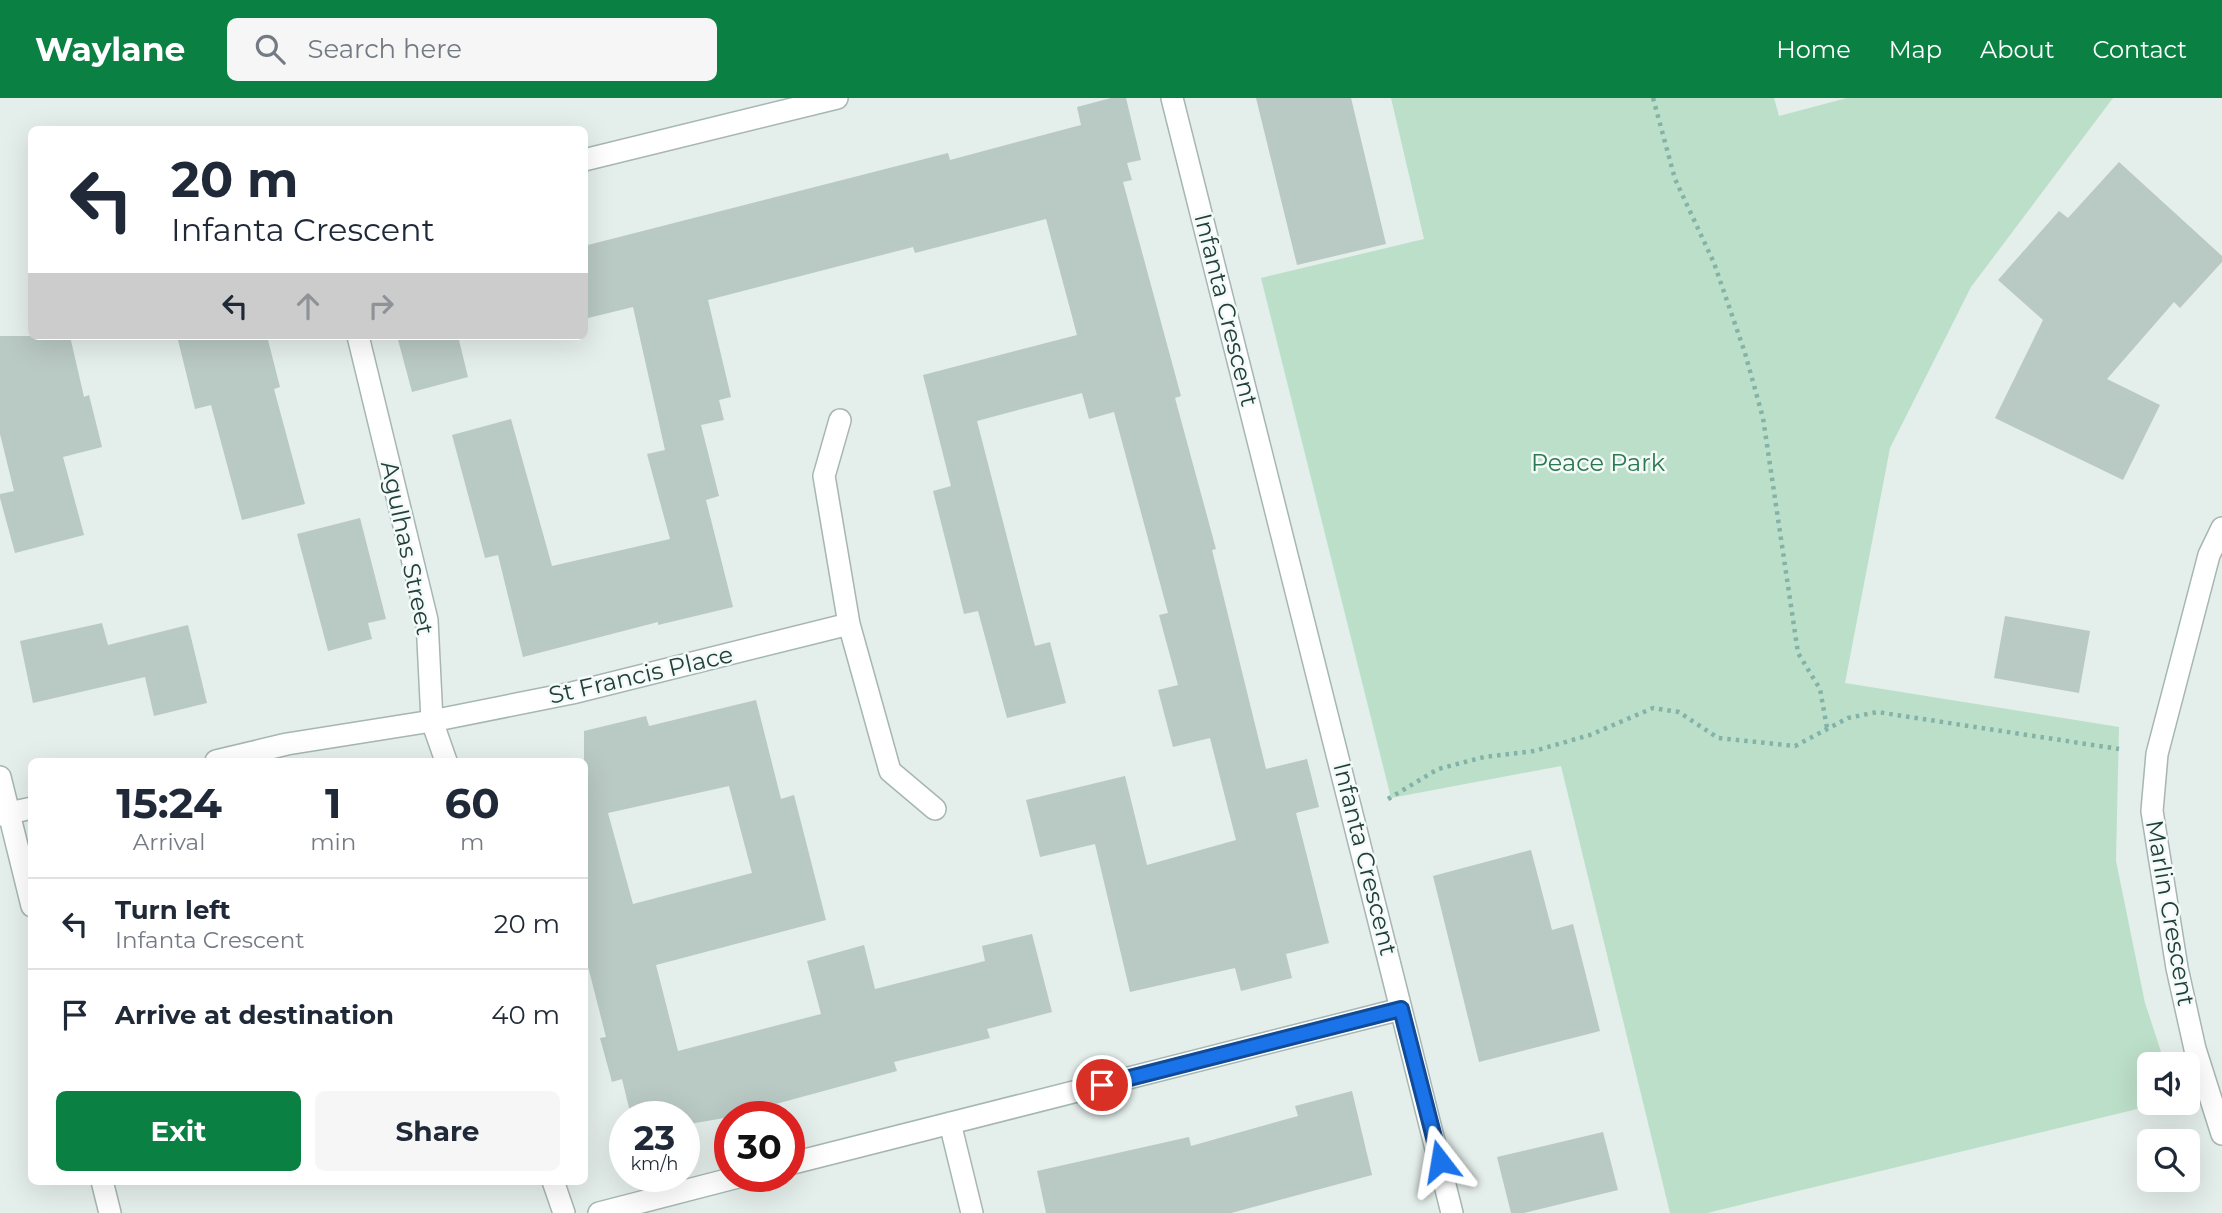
<!DOCTYPE html>
<html lang="en">
<head>
<meta charset="utf-8">
<style>
  body { margin:0; font-family:Montserrat,sans-serif; background:#f6f6f7; color:#1f2937; height:100vh; display:flex; flex-direction:column; font-size:26px; white-space:nowrap }
  * { box-sizing:border-box; margin:0 }
  p { font-size:23px; color:#747a83 }
  .icon { flex:none; width:38px; height:38px; fill:none; stroke:currentColor; stroke-width:2; stroke-linecap:round; stroke-linejoin:round }
  .map { position:relative; flex:1; overflow:hidden }
  .details { position:absolute; left:28px; top:660px; width:560px; height:427px; display:flex; flex-direction:column; background:#fff; border-radius:10px; box-shadow:0 7px 28px #0002 }
  .details>* { flex:none }
  .hud { position:absolute; left:28px; top:28px; width:560px; height:214px; border-radius:10px; box-shadow:0 7px 28px #0002; background:#fff; color:#1f2937; overflow:hidden }
  .controls { position:absolute; left:2137px; top:954px; display:grid; gap:14px }
  .controls a { display:grid; place-items:center; width:63px; height:63px; border-radius:10px; background:#fff; box-shadow:0 7px 28px #0002; font-size:35px }
  .speed { position:absolute; left:609px; top:1003px; display:flex; gap:14px; font-size:35px; font-weight:700; text-align:center }
  .speed>* { display:grid; place-content:center; width:91px; height:91px; border-radius:50%; background:#fff; box-shadow:0 7px 28px #0002; line-height:1 }
  .speed small { font-size:18px; font-weight:400 }
  .speed .limit { border:10px solid #d22; background:#fff; color:#111 }
  .pin { position:absolute; display:grid; place-items:center; width:60px; height:60px; color:#fff; margin:-30px; border:4px solid #fff; border-radius:50%; box-shadow:0 2px 7px #0007 }
  .me { position:absolute; width:77px; margin:-38px; rotate:346deg; stroke-linejoin:round; filter:drop-shadow(0 0 5px #0008) }
  .turn { display:flex; align-items:center; gap:24px; height:147px; padding:0 28px; font-size:32px }
  .turn .icon { width:91px; height:91px; stroke-width:2.5 }
  .turn b { display:block; font-size:49px; line-height:60px }
  .lanes { display:flex; align-items:center; height:66px; padding:0 28px; background:#0003; justify-content:center; gap:35px; direction:ltr }
  .lanes .off { opacity:.35 }
  .eta { display:flex; justify-content:space-evenly; align-items:center; height:119px; text-align:center }
  .eta b { font-size:42px; font-weight:700; line-height:49px }
  .primary-button { display:flex; gap:14px; margin-top:auto; padding:14px 28px }
  .primary-button a { flex:1; height:80px; border-radius:10px; background:#0b8043; color:#fff; font-size:28px; font-weight:700; line-height:80px; text-align:center }
  .primary-button a+a { background:#f6f6f7; color:#1f2937 }
  ul { padding:0; list-style:none }
  li { display:flex; align-items:center; gap:21px; height:91px; padding:0 28px; border-top:2px solid #e0e1e3 }
  li div { flex:1 }
  li b { display:block; font-size:26px }
  li em { font-style:normal }
  header { display:flex; align-items:center; gap:42px; box-sizing:border-box; height:98px; padding:0 35px; background:#0b8043; color:#fff }
  header strong { font-size:33px }
  nav { display:flex; gap:38px; margin-inline-start:auto; font-size:24px }
  .search { width:490px; height:63px; background:#f6f6f7; display:flex; align-items:center; gap:18px; box-sizing:border-box; padding:0 24px; border-radius:10px; color:#747a83; font-size:26px }
  .map>svg:first-child { display:block }
  .green { fill:#bcdfc9 }
  .building { fill:#b9c9c4; fill-rule:evenodd }
  .lines { fill:none; stroke-linecap:round; stroke-linejoin:round }
  .minor-casing { stroke:#a6b6b2; stroke-width:24 }
  .path { stroke:#83b2a8; stroke-width:4.5; stroke-dasharray:3.5 5; stroke-linecap:butt }
  .minor { stroke:#fff; stroke-width:21 }
  .route-casing { stroke:#114b97; stroke-width:18 }
  .route { stroke:#1a73e8; stroke-width:12 }
  .labels { text-anchor:middle; stroke-width:5; stroke-linejoin:round; paint-order:stroke }
  .street-label { font-size:24px; fill:#22403b; stroke:#f4faf8 }
  .park-label { font-size:24px; fill:#2b7851; stroke:#f4faf8 }
</style>
</head>
<body>
<header>
<strong>Waylane</strong>
<div class="search"><svg class="icon" aria-label="search" viewBox="0 0 24 24"><circle cx="10" cy="10" r="6"/><path d="M15 15l6 6"/></svg>Search here</div>
<nav><a>Home</a><a>Map</a><a>About</a><a>Contact</a></nav>
</header>
<div class="map">
<svg width="2222" height="1115" viewBox="0 0 2222 1115">
  <rect width="100%" height="100%" fill="#e4eeea"/>
  <!-- green -->
  <path class="green" d="M1391,0H1774L1779,18L1847,0H2113L1971,189L1890,350L1845,585L2119,629L2116,763L2145,905L2165,966H2149V1004L2162,1005L1707,1115H1670L1561,668L1391,700L1261,180L1424,141Z"/>
  <!-- building -->
  <path class="building" d="M1111,0H1126L1141,62L1127,65L1132,82L1123,84L1181,298L1175,300L1216,451L1212,452L1266,671L1307,661L1319,709L1296,715L1329,845L1286,856L1292,880L1241,893L1235,870L1130,894L1095,746L1040,759L1026,702L1125,678L1147,767L1236,742L1210,640L1173,649L1158,592L1178,587L1159,517L1168,515L1114,314L1089,321L1082,295L977,323L1035,548L1050,544L1066,605L1007,620L978,513L964,516L949,456L933,393L951,388L923,277L1077,237L1046,121L915,155L913,149L708,202L731,299L719,302L724,322L701,327L719,398L706,402L733,509L658,527V524L523,559L498,457L485,460L452,337L511,321L552,468L670,441L647,356L665,352L633,209L584,221V148L948,55L950,62L1081,27L1077,9Z
    M1256,0H1351L1386,146L1297,167Z
    M2119,64L2222,158V164L2180,210L2174,204L2107,281L2160,307L2123,382L1995,320L2043,222L1998,182L2059,113L2068,120Z
    M0,238H70L84,299L89,297L102,349L63,359L84,437L15,455L0,400V396L14,393L0,336Z
    M177,238H267L280,289L274,291L305,406L242,422L211,307L195,311Z
    M397,238H458L468,279L412,294Z
    M360,420L386,521L368,525L372,541L328,553L297,436Z
    M2005,518L2090,533L2079,595L1994,580Z
    M102,525L108,547L188,527L207,605L154,618L145,579L33,605L20,543Z
    M756,602L781,701L794,697L826,822L656,867L678,953L821,916L807,863L864,847L875,891L985,863L982,848L1032,836L1052,914L987,931L990,940L894,964L897,973L724,1020L684,1027V1018H631L622,981L612,984L600,940L606,939L584,853V633L646,618L649,628ZM729,688L752,775L633,806L608,715Z
    M1531,752L1552,832L1573,826L1600,933L1479,964L1433,778Z
    M1352,993L1372,1077L1231,1115H1046L1037,1073L1189,1039L1191,1048L1298,1018L1295,1008Z
    M1603,1034L1618,1092L1524,1115H1511L1497,1059Z"/>
  <g class="lines">
    <defs>
      <path id="minor" d="M584,62L837,0
        M358,238L427,522L432,623L446,663
        M840,322L824,378L849,526L890,673L935,711
        M2222,430L2209,457L2157,656L2152,713L2177,870L2195,951L2222,1036
        M216,663L287,646L432,623L572,595L849,526
        M0,679L32,808
        M0,717L32,710
        M1401,911L1452,1115
        M950,1025L972,1115
        M789,1066L1401,911L1172,0
        M102,1083L110,1115
        M553,1083L564,1115
        M599,1115L742,1078"/>
    </defs>
    <!-- minor casing -->
    <use href="#minor" class="minor-casing"/>
    <!-- path -->
    <path class="path" d="M1653,0L1675,81L1714,165L1745,255L1763,320L1798,555L1820,591L1827,630
      M1388,701L1438,671L1484,659L1534,653L1590,637L1653,610L1679,614L1718,640L1795,648L1848,620L1877,614L2119,651"/>
    <!-- minor -->
    <use href="#minor" class="minor"/>
  </g>
  <g class="lines">
    <defs>
      <path id="route" d="M1102,987L1401,911L1440,1063"/>
    </defs>
    <!-- route casing -->
    <use href="#route" class="route-casing"/>
    <!-- route -->
    <use href="#route" class="route"/>
  </g>
  <g class="labels">
    <!-- street labels -->
    <g class="street-label">
      <text transform="translate(1226 212) rotate(76)" y="8">Infanta Crescent</text>
      <text transform="translate(407 450) rotate(78)" y="8">Agulhas Street</text>
      <text transform="translate(641 577) rotate(-13)" y="8">St Francis Place</text>
      <text transform="translate(1365 761) rotate(76)" y="8">Infanta Crescent</text>
      <text transform="translate(2170 815) rotate(80)" y="8">Marlin Crescent</text>
    </g>
    <!-- park labels -->
    <g class="park-label">
      <text x="1598" y="373">Peace Park</text>
    </g>
  </g>
</svg>
<div class="controls">
<a><svg class="icon" aria-label="sound" viewBox="0 0 24 24"><path d="M4 9h4l5-4v14l-5-4H4zM17 9q2 3 0 6"/></svg></a>
<a><svg class="icon" aria-label="search" viewBox="0 0 24 24"><circle cx="10" cy="10" r="6"/><path d="M15 15l6 6"/></svg></a>
</div>
<div class="speed"><div>23<small>km/h</small></div><div class="limit">30</div></div>
<div class="pin" style="left:1102px;top:987px;background:#d93025"><svg class="icon" aria-label="arrive" viewBox="0 0 24 24"><path d="M6 21V4h12l-3 4 3 4H6"/></svg></div>
<svg class="me" style="left:1440px;top:1063px" viewBox="-20 -20 40 40"><path d="M0-17L14 15 0 8-14 15z" fill="#1a73e8" stroke="#fff" stroke-width="4"/></svg>
<div class="hud">
<div class="turn"><svg class="icon" aria-label="left" viewBox="0 0 24 24"><path d="M17 20v-9H6M10 6l-5 5 5 5"/></svg><div><b>20 m</b>Infanta Crescent</div></div>
<div class="lanes"><svg class="icon" aria-label="left" viewBox="0 0 24 24"><path d="M17 20v-9H6M10 6l-5 5 5 5"/></svg><svg class="icon off" aria-label="ahead" viewBox="0 0 24 24"><path d="M12 20V5M6 11l6-6 6 6"/></svg><svg class="icon off" aria-label="right" viewBox="0 0 24 24"><path d="M7 20v-9h11M14 6l5 5-5 5"/></svg></div>
</div>
<section class="details">
<div class="eta">
<div><b>15:24</b><p>Arrival</p></div>
<div><b>1</b><p>min</p></div>
<div><b>60</b><p>m</p></div>
</div>
<ul>
<li><svg class="icon" aria-label="left" viewBox="0 0 24 24"><path d="M17 20v-9H6M10 6l-5 5 5 5"/></svg><div><b>Turn left</b><p>Infanta Crescent</p></div><em>20 m</em></li>
<li><svg class="icon" aria-label="arrive" viewBox="0 0 24 24"><path d="M6 21V4h12l-3 4 3 4H6"/></svg><div><b>Arrive at destination</b></div><em>40 m</em></li>
</ul>
<div class="primary-button"><a>Exit</a><a>Share</a></div>
</section>
</div>
</body>
</html>
